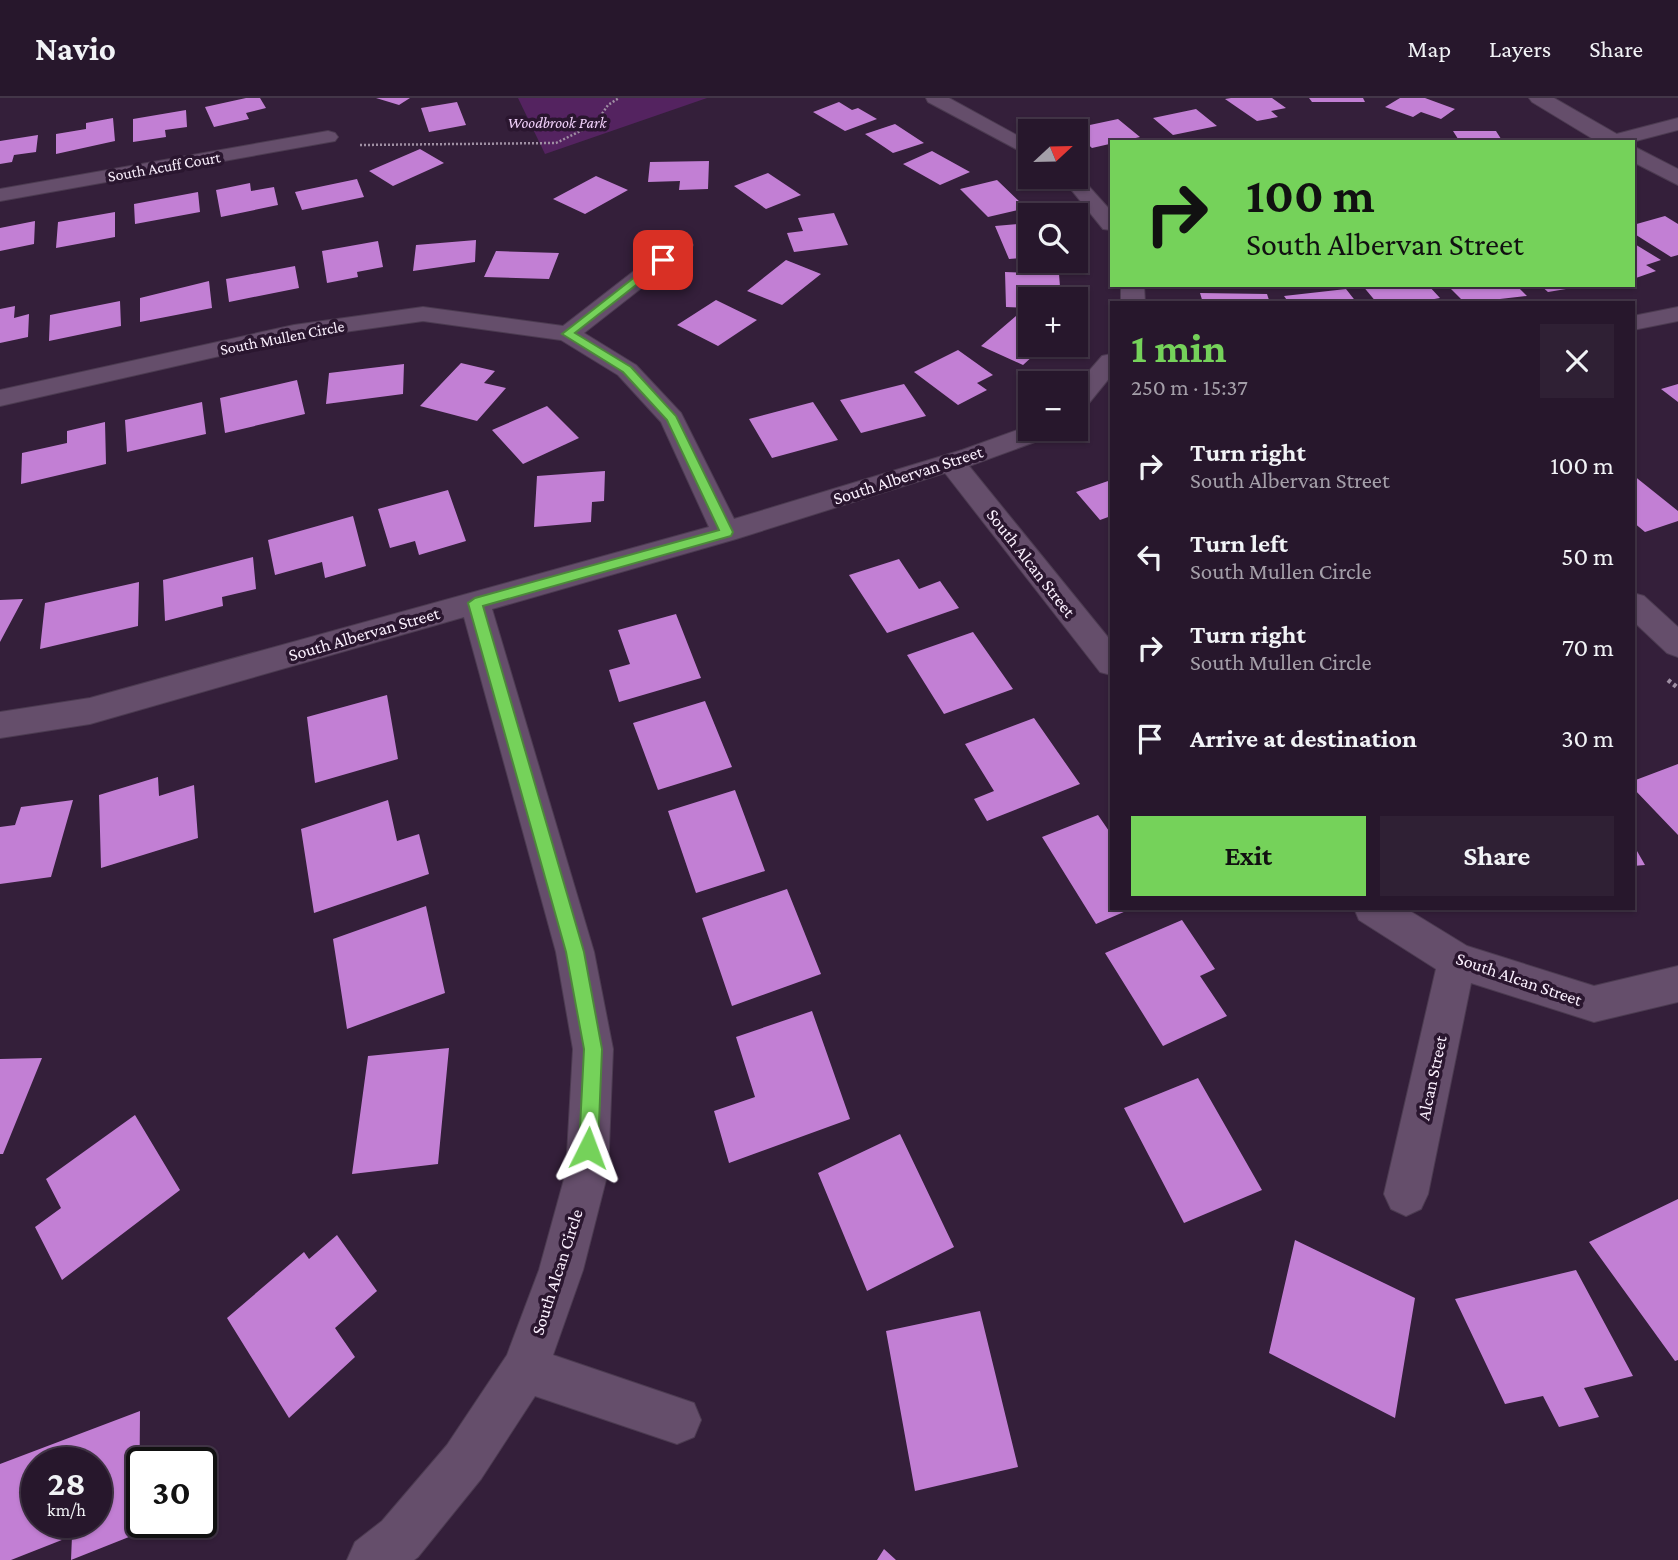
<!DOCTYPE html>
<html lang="en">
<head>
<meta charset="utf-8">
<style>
  body { margin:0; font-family:"Crimson Pro",serif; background:#2f2034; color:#f1f3f6; height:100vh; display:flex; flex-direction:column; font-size:26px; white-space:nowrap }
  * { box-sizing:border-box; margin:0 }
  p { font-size:23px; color:#a49fa9 }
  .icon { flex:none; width:38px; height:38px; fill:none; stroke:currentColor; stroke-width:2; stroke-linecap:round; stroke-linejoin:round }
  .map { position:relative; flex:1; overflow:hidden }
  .drawer { position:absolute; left:1110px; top:203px; width:525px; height:609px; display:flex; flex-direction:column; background:#27172c; border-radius:0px; box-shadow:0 2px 5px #0004,0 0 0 2px #433648 }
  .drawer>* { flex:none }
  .top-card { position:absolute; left:1110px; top:42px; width:525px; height:147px; border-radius:0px; box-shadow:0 2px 5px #0004,0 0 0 2px #433648; background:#75d25a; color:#111; overflow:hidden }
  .needle { width:46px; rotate:68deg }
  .buttons { position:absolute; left:1018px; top:21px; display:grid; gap:14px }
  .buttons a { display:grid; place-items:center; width:70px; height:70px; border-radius:0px; background:#27172c; box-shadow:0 2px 5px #0004,0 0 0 2px #433648; font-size:35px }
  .speed { position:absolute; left:21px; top:1349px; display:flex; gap:14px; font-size:35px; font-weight:700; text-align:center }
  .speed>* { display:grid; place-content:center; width:91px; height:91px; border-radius:50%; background:#27172c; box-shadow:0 2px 5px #0004,0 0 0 2px #433648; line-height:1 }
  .speed small { font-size:18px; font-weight:400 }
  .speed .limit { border:4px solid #111; border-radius:10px; background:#fff; color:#111 }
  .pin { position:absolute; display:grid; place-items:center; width:60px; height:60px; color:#fff; margin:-30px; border-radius:14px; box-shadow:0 4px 10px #0006 }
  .me { position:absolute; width:77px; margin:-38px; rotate:3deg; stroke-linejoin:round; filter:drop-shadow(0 0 5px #0008) }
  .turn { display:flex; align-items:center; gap:24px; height:147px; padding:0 21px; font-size:32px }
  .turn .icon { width:91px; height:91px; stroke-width:2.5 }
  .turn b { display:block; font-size:49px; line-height:60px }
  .round { display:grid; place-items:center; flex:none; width:74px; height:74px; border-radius:0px; background:#2f2034 }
  .head { display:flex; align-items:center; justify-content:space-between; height:119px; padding:0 21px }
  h1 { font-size:42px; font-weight:700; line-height:52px; color:#75d25a }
  .action { display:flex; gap:14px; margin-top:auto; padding:14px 21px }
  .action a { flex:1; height:80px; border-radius:0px; background:#75d25a; color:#111; font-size:28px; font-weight:700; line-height:80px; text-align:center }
  .action a+a { background:#2f2034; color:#f1f3f6 }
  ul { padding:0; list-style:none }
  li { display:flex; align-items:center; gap:21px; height:91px; padding:0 21px }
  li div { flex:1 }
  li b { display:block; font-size:26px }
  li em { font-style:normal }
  header { display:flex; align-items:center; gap:42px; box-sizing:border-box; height:98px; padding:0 35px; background:#27172c; border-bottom:2px solid #433648 }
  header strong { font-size:33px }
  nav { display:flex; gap:38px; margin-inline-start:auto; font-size:24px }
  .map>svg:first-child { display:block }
  .green { fill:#542360 }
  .building { fill:#c27fd4; fill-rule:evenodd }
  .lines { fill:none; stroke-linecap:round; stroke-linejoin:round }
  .minor-casing { stroke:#4c3b51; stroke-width:2 }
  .tertiary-casing { stroke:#4c3b51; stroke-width:2 }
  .path-far1 { stroke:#9f8fa3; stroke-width:2.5; stroke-dasharray:2 2; stroke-linecap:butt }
  .path { stroke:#9f8fa3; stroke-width:4.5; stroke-dasharray:3.5 3.5; stroke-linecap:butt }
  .minor { fill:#654e6b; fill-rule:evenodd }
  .tertiary { fill:#654e6b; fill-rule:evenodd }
  .route { fill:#75d25a; stroke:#4c883a; stroke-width:2 }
  .labels { text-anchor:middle; stroke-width:7; stroke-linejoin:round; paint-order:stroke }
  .far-park-label { font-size:16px; font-style:italic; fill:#f0cff9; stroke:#2a162f }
  .far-street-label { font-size:16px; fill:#fbf0fe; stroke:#2a162f }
  .street-label { font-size:18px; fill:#fbf0fe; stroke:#2a162f }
</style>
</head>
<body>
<header>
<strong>Navio</strong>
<nav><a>Map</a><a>Layers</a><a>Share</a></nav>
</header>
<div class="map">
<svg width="1678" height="1462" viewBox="0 0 1678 1462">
  <rect width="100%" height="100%" fill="#341f3a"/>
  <!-- green -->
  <path class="green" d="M518,0H707L545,56Z"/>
  <!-- building -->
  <path class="building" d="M246,0H260L266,10L246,15L249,21L214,29L205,9Z
    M376,0H410L399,7Z
    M1231,0H1272L1286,10L1271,13L1278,19L1257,23L1225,1Z
    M1309,0H1363L1365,4H1312Z
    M1400,0H1425L1455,11L1441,21L1421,14L1413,19L1385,9Z
    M457,4L466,27L429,34L421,10Z
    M839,4L852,12L858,10L877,21L845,33L813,14Z
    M1196,11L1217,28L1173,37L1153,20Z
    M186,12L187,29L165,32L166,39L133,44V21Z
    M113,20L115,43L56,56V36L86,31V25Z
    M1118,21L1140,39L1092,50L1071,31Z
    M895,26L924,45L893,55L865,36Z
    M1453,33H1496L1503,44H1460Z
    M38,37L36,54L14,57L12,64L0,66V43Z
    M420,51L444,65L393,88L369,73Z
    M932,53L970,74L940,87L903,66Z
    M709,63L708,91L679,92L680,83L648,84L650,64Z
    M768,75L801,97L766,111L734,88Z
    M596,78L628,92L585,116L553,101Z
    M357,81L364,99L302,112L295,94Z
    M997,82L1026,110L988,119L960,91Z
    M250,85L251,93L274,89L278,107L221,119L216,92Z
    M198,94L200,114L135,126L134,106Z
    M115,114V139L56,150L58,124Z
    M834,115L848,147L794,154L787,135L803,133L798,120Z
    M1665,118L1678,126V157L1671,159L1633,135V127Z
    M35,123L34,146L0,153V130Z
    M1030,125L1031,159L1009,161L995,128Z
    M476,142L475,164L413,173L416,147Z
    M378,143L383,169L357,174L358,179L327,185L322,153Z
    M1633,145L1661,162L1646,167L1656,173L1633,181Z
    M496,153L559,155L549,181L484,179Z
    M786,162L821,176L782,207L747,193Z
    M295,168L299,190L229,204L226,181Z
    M1005,174L1059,176L1061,201H1031V210L1006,209Z
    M209,183L212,210L140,224V200Z
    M1362,187H1428L1440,200L1412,205H1377Z
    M1447,187H1516L1527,198L1465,205Z
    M1540,187H1578V189L1548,194Z
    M1346,191L1357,205H1289L1284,198Z
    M1200,195L1267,196L1270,205H1203Z
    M716,202L757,222L718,248L677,227Z
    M120,203L121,228L49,243L50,217Z
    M15,208L14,220L29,216L28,239L0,245V211Z
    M1016,218L1031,224V247H1045L1023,267L981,248Z
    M958,252L993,277L977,285L987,292L958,307L914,274Z
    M461,265L495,273L484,285L506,290L477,323L420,308Z
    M404,266L403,296L326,306L329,275Z
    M297,282L305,316L225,335L220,300Z
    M904,286L926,318L861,335L840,302Z
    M1678,286V304L1661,291Z
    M202,304L206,336L127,354L125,322Z
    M813,304L838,342L772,360L749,321Z
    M547,308L579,340L523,366L492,332Z
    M105,324L106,366L21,386L22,355L67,345V333Z
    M605,373L604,403L592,404L591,424L534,429L537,378Z
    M1633,377L1678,413V423L1645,434L1633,424Z
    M1111,382V418L1100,422L1076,394Z
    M448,392L466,443L419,457L415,443L390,450L378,411Z
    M353,418L366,468L325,480L322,464L275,477L268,442Z
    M253,459L256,491L222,499L223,508L165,523L163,482Z
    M899,461L919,491L940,483L959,510L887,535L849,477Z
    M139,484L138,528L40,551L45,505Z
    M23,501L0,544V502Z
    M676,516L701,580L619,604L609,572L630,566L618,532Z
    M973,534L1013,591L944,616L907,557Z
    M387,597L398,661L315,685L307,619Z
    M705,603L732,669L658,692L633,625Z
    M1034,620L1080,686L987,723L974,701L994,693L965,646Z
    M1678,666V737L1633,690V683Z
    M158,679L159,698L194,687L198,740L101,770L99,697Z
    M735,692L765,773L696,795L668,713Z
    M73,702L51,779L0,786V729L15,727L21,709Z
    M388,702L397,743L419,736L429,776L314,815L301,731Z
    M1098,717L1111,736V810H1133L1096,826L1042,739Z
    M1633,746L1645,767L1633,768Z
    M787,791L821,876L732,908L702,820Z
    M426,808L445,895L347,931L333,841Z
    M1182,822L1215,871L1200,878L1227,918L1163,948L1105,855Z
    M812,913L850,1021L729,1065L714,1013L755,999L736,939Z
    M449,950L438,1066L352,1076L368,958Z
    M42,960L3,1056H0V961Z
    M1198,980L1262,1092L1184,1125L1124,1010Z
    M135,1017L180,1092L62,1182L35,1129L61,1110L46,1081Z
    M900,1036L954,1149L867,1193L818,1075Z
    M1678,1101V1262L1675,1263L1589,1144Z
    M337,1137L377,1193L335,1230L355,1259L289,1320L227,1220L304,1154L309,1161Z
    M1295,1142L1415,1200L1395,1320L1269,1255Z
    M1576,1172L1633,1278L1584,1290L1599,1319L1559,1329L1543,1298L1505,1306L1455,1201Z
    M980,1213L1018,1369L915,1393L886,1233Z
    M140,1313L139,1435L71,1462L72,1438L11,1462H0V1366ZM37,1365H96V1424H37Z
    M884,1451L896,1462H877Z"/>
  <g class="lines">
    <defs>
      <path id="minor" d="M926,0H949L1031,45V59L928,4Z
        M1678,20V32L1632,44L1602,43L1605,39Z
        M328,33L335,35L338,39L335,43L0,103V91Z
        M1076,74L1111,113V132L1103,131L1061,79H1076Z
        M682,140L690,142L693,147L690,152L584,235L636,267L681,315L734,421L962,352L1031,327V331H1058L1054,337L969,368L1111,543V577L1100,574L945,375L736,441L492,511L594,854L613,951L608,1074L583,1172L553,1257L694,1305L701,1322L694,1339L677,1346L535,1298L481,1381L418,1459L414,1462H347L355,1444L382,1423L447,1347L507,1257L539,1172L566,1074L573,951L556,854L464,519L90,626L0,640V614L90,600L709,429L661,324L618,277L561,242L423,223L294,241L0,308V292L294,227L423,209L563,228L674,142Z
        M1121,187H1144L1145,205H1121Z
        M1678,209V223L1633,232V218Z
        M1111,256V278L1085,310L1076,312V288L1102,258Z
        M1633,495L1644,498L1678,529V559L1667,555L1633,523Z
        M1354,810H1405L1467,848L1594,888L1678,868V904L1594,924L1471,885L1428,1096L1421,1111L1406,1118L1391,1111L1384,1096L1436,871L1359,822Z"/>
      <path id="tertiary" d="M1529,0H1554L1622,39L1625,44H1598L1532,4Z
        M1633,48L1678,71V87L1633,64Z"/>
    </defs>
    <!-- minor casing -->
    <use href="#minor" class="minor-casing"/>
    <!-- tertiary casing -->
    <use href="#tertiary" class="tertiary-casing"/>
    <!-- path-far1 -->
    <path class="path-far1" d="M360,47L556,45L595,26L608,7L619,0"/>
    <!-- path -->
    <path class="path" d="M1668,582L1678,590"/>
    <!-- minor -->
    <use href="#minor" class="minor"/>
    <!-- tertiary -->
    <use href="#tertiary" class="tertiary"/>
  </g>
  <!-- route -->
  <path class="route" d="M659,160L668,162L575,235L631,269L676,318L733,434L731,438L483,508L584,854L602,951L598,1050L595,1056L588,1059L581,1056L579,1050L584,951L566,854L468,505L475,500L719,432L667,322L623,274L562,236Z"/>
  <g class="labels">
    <!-- far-park labels -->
    <g class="far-park-label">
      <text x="557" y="30">Woodbrook Park</text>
    </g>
    <!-- far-street labels -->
    <g class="far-street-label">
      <text transform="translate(164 68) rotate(-10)" y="6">South Acuff Court</text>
      <text transform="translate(282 239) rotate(-11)" y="6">South Mullen Circle</text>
    </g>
    <!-- street labels -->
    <g class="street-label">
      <text transform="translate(908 377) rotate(-18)" y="6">South Albervan Street</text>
      <text transform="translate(1031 465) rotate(52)" y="6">South Alcan Street</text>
      <text transform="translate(364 536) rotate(-16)" y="6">South Albervan Street</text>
      <text transform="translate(1519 881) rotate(19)" y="6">South Alcan Street</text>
      <text transform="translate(1432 980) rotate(-78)" y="6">Alcan Street</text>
      <text transform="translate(557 1174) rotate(-72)" y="6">South Alcan Circle</text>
    </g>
  </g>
</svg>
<div class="buttons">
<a><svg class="needle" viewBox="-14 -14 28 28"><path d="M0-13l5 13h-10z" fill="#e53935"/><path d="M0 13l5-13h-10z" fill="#a49fa9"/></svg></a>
<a><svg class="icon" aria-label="search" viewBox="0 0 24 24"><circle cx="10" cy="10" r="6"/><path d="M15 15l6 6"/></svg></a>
<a>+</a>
<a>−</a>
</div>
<div class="speed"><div>28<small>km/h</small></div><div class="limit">30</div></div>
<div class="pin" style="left:663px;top:162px;background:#d93025"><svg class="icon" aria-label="arrive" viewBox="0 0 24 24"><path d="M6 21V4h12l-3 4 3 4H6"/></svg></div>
<svg class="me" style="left:588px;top:1050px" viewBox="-20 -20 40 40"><path d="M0-17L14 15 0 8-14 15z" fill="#75d25a" stroke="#fff" stroke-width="4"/></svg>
<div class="top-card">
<div class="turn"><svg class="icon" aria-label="right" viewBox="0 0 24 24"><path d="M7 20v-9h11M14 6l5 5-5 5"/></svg><div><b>100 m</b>South Albervan Street</div></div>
</div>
<section class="drawer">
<div class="head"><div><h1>1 min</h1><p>250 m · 15:37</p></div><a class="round"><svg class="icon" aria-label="close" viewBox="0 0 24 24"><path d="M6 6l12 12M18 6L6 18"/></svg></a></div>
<ul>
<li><svg class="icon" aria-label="right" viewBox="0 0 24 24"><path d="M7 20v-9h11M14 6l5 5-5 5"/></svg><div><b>Turn right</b><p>South Albervan Street</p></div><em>100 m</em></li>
<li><svg class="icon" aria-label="left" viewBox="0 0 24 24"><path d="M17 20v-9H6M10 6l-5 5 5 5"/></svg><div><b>Turn left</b><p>South Mullen Circle</p></div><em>50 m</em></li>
<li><svg class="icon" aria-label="right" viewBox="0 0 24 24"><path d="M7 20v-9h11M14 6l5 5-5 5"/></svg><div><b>Turn right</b><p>South Mullen Circle</p></div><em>70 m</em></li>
<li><svg class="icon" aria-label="arrive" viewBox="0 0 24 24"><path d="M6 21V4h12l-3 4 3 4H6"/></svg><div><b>Arrive at destination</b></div><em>30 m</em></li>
</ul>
<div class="action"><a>Exit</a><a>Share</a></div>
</section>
</div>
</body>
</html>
